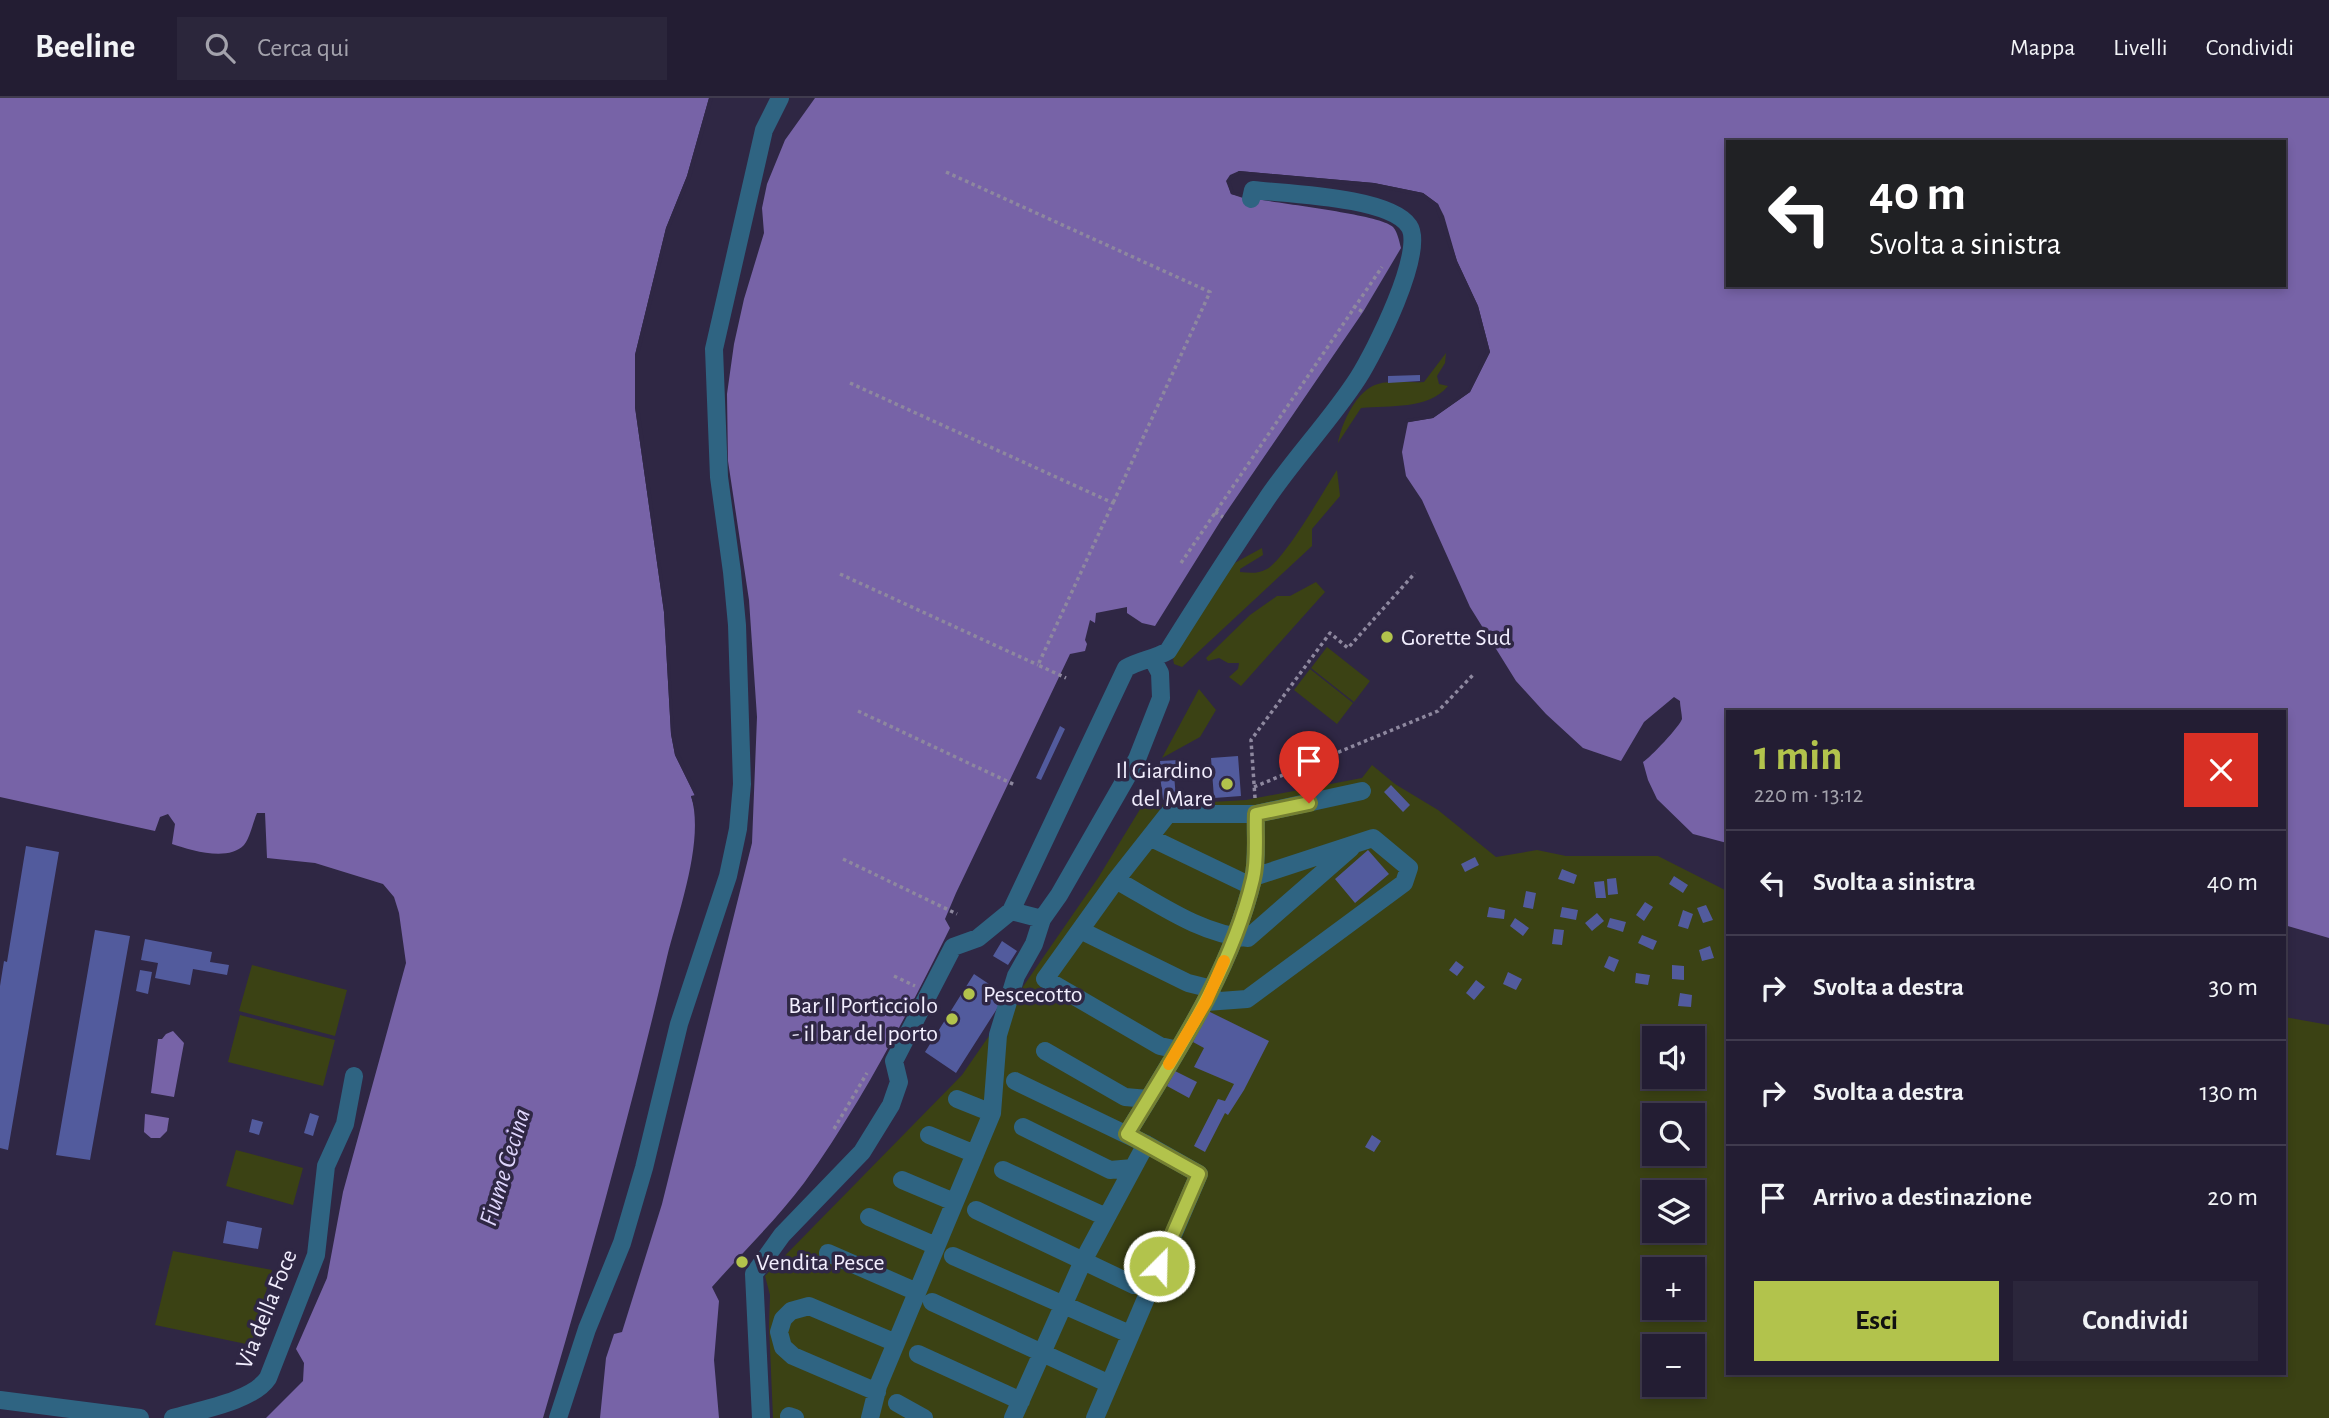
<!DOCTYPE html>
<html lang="it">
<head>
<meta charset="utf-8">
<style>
  body { margin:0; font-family:"Alegreya Sans",sans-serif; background:#2b263b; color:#f1f3f6; height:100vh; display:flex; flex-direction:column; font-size:26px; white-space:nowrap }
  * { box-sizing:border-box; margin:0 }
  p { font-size:23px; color:#a3a2ac }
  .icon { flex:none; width:38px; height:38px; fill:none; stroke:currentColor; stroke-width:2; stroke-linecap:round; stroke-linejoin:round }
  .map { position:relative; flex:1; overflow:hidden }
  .drawer { position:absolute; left:1726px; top:612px; width:560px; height:665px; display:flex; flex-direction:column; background:#231d33; border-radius:0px; box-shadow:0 4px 10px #0003,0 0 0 2px #403b4e }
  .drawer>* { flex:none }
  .banner { position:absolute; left:1726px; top:42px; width:560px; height:147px; border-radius:0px; box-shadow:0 4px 10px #0003,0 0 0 2px #403b4e; background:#202124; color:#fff; overflow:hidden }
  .controls { position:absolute; left:1642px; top:928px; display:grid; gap:14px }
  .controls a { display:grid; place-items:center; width:63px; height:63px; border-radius:0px; background:#231d33; box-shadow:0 4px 10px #0003,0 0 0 2px #403b4e; font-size:35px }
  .pin { position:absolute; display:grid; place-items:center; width:60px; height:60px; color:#fff; margin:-72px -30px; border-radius:50% 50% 50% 0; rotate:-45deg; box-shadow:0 0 7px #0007 }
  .pin .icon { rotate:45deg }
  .me { position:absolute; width:77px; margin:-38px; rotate:23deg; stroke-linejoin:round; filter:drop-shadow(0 0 5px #0008) }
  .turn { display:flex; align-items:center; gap:24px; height:147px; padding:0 28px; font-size:32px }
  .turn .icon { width:91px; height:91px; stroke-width:2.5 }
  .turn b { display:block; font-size:49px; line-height:60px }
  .round { display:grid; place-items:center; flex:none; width:74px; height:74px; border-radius:0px; background:#2b263b }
  .headline { display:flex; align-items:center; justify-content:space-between; height:119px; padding:0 28px }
  h1 { font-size:42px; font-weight:600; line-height:52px; color:#b2c34c }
  .action { display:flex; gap:14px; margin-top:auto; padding:14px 28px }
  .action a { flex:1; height:80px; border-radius:0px; background:#b2c34c; color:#111; font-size:28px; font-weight:600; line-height:80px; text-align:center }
  .action a+a { background:#2b263b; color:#f1f3f6 }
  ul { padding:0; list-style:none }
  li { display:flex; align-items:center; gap:21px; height:105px; padding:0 28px; border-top:2px solid #403b4e }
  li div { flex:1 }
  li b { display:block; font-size:26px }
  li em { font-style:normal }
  header { display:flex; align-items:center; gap:42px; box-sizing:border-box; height:98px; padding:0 35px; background:#231d33; border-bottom:2px solid #403b4e }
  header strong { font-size:33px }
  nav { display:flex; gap:38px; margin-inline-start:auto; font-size:24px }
  .search { width:490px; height:63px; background:#2b263b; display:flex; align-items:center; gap:18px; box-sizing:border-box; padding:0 24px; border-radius:0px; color:#a3a2ac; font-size:26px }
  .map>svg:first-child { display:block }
  .green { fill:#3b4214; fill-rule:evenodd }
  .water { fill:#7763a7; fill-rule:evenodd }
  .pier { fill:#2f2744 }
  .building { fill:#525b9d }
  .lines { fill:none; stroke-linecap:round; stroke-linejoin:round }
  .path { stroke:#8e889f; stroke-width:3.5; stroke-dasharray:3.5 3.5; stroke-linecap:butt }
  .minor { stroke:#2f6482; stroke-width:18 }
  .route-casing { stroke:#747f31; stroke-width:18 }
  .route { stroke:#b2c34c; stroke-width:12 }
  .slow { stroke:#f59e0b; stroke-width:12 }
  .poi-dot { fill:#b2c34c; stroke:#2f2744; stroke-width:2.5 }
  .labels { text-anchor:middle; stroke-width:7; stroke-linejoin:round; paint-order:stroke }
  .poi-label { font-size:24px; fill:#f2eefe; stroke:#2f2744; text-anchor:start }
  .street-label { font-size:24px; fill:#f2eefe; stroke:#2f2744 }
  .water-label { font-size:26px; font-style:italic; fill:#dfd6fd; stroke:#2f2744 }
</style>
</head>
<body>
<header>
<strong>Beeline</strong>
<div class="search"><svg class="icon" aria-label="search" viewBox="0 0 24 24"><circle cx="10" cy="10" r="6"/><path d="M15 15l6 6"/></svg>Cerca qui</div>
<nav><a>Mappa</a><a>Livelli</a><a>Condividi</a></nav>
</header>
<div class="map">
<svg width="2329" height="1320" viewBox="0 0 2329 1320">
  <rect width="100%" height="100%" fill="#2f2744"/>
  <!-- green -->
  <path class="green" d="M1446,255L1445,265L1437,278L1439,286L1448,288C1428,312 1390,307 1361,310L1338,345C1341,326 1357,291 1378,286C1392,282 1410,285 1424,284Z
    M1337,372L1340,398L1312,431V448L1182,569L1174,566L1173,561L1219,478L1229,468L1262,450L1263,457L1240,471V474C1250,475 1258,476 1267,471C1285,461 1324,392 1337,372Z
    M1316,484L1325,494L1241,588L1229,579L1238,571L1239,565H1228L1219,560L1208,563L1206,560L1250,517L1277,498H1290Z
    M1327,549L1370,583L1354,604L1311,570Z
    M1310,571L1353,605L1337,626L1294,592Z
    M1199,591L1216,612L1200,639L1162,660Z
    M1372,667L1395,686L1438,712L1496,759L1537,752L1566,758H1658L1727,793V1276H2284V919L2329,927V1320H773L769,1227L770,1197L765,1178L962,977L1098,780L1142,708L1246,702L1362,680ZM1654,940H1692V978H1654ZM1654,1017H1692V1055H1654ZM1654,1094H1692V1132H1654ZM1654,1171H1692V1209H1654ZM1654,1248H1692V1286H1654Z
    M252,867L347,892L335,938L239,913Z
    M240,917L335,942L323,988L228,964Z
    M236,1052L303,1070L293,1107L226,1088Z
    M173,1153L272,1172L251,1247L155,1227Z"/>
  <!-- water -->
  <path class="water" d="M0,0H709L687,78L666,130L635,257V309L664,514L671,636L675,657L695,698H691C705,742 678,815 667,859C631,1014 588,1167 543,1320H266L303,1283L304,1265L296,1251L327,1180L343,1094L406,865L399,815L394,799L383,786L315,765L267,760L265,715H257C253,724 250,740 244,747C228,764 190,752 172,746L175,726L168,716L160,719L155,733L0,699Z
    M815,0H2329V840L2284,827V614H1727V745L1693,736L1657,701L1648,682L1643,664C1650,660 1680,628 1682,621C1682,616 1680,608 1680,603L1674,599L1644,624L1621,663L1583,650L1546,616L1516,583L1470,509L1422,402L1406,378L1402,354L1408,324L1433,320L1470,294L1490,254L1478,208L1457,163L1444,118L1438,106L1423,95L1374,85L1239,73L1227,83L1231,96C1258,104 1380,115 1393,129C1398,135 1399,143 1401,150L1363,214L1223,419L1155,528L1142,525L1127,515V509L1096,515L1095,525L1090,522L1085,542L1087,546L1085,553L1070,556L956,795L945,821L950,830C907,917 861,1006 804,1085C777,1121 742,1155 712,1189L719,1203L714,1262L719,1320H600L606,1260L614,1236L622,1234L662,1106L752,745L757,619L749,502L728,363L727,296L734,246L744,201L764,135L762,110L767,86L785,42ZM1727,44H2284V187H1727Z
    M173,933L184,945L174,999L151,995L158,941H162L166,936Z
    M145,1016L169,1020L167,1033L160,1040H151L144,1034Z"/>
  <!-- pier -->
  <path class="pier" d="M709,0H713L691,79L669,131L639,257V308L667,513L674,636L679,655L698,697L695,701L698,710L695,711L691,698L695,697L675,657L671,636L664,514L635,309V257L666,130L687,78Z
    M1239,73L1374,85L1423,95L1438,106L1457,163L1478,208L1490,254L1470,294L1433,320L1404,325L1407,321L1432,317L1468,292L1486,254L1475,209L1454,164L1435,108L1422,98L1373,89L1240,76L1230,83L1234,94L1245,96L1243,100L1231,96L1226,83L1230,77Z"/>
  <!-- building -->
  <path class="building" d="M1420,277V283L1388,285V278Z
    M1060,628L1065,631L1041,682L1036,680Z
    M1238,658L1241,698L1214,700L1211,660Z
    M1180,662L1181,674L1161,675L1160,663Z
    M1174,676L1176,701L1163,702L1160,677Z
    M1391,687L1410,707L1403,714L1384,694Z
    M26,748L59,754L8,1052L0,1050V888L4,863L7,864Z
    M1368,752L1389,776L1355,805L1335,781Z
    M1475,759L1479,767L1465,774L1461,766Z
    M1562,771L1577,777L1574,786L1558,781Z
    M1674,778L1688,787L1683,795L1669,786Z
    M1616,780L1618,796L1608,797L1607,781Z
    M1604,783L1606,800H1596L1594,784Z
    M1526,793L1536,795L1533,811L1523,809Z
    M1645,804L1653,809L1644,823L1636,817Z
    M1706,807L1713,822L1703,825L1697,810Z
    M1489,809L1505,812L1504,821L1487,819Z
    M1562,809L1578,812L1576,822L1560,819Z
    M1683,812L1693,816L1688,831L1678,828Z
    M1597,815L1604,823L1592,833L1585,825Z
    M1515,820L1529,830L1523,838L1510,828Z
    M1610,820L1626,824L1623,834L1607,829Z
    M1554,831L1564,832L1562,847L1552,846Z
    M95,832L130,838L90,1062L56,1057Z
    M1642,837L1657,843L1653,852L1638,845Z
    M145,841L212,854L210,864L229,867L227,877L193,871L190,887L155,880L158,865L141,862Z
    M1002,843L1017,853L1008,867L993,858Z
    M1710,848L1714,860L1702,863L1699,852Z
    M1609,858L1619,862L1614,874L1604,869Z
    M1456,863L1464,869L1457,878L1449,872Z
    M1672,867L1684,868V882L1672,881Z
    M140,872L152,874L148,896L136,893Z
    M1508,874L1522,881L1516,892L1503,886Z
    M1636,875L1650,877L1648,887L1635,885Z
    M974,876L992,888L991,896L1000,906L956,975L925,954Z
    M1476,882L1485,889L1474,902L1466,895Z
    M1680,895L1692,897L1691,909L1678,908Z
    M1208,913L1269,943L1244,992L1228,1017L1225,1015L1205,1054L1194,1048L1218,1001L1225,1003L1234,986L1194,969L1204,950L1193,944Z
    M1175,973L1197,984L1189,1000L1167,988Z
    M310,1015L319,1018L313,1038L304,1035Z
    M252,1021L263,1024L259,1037L249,1034Z
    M1372,1037L1381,1043L1374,1054L1365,1049Z
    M227,1123L262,1130L258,1151L223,1145Z"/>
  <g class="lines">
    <!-- path -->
    <path class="path" d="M946,74L1210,194L1113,405
      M1353,208L1363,214
      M850,285L1113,405L1038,567L1066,580
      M1215,414L1223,419
      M1181,465L1382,169
      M840,476L1038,567
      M858,613L1015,687
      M1254,689L1438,613L1474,576
      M1255,700L1251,642L1330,535L1348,550L1415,475
      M843,761L957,816
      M894,878L915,888
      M834,1031L867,975"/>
    <!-- minor -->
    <path class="minor" d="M1151,740L1251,788
      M1116,782C1156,804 1201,837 1248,840L1351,750
      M1011,813L1042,821L1059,797L1137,661L1161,600L1160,575L1153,562
      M1080,832L1188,885L1212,891
      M1206,904L1247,901L1404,785L1409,770L1373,740L1254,779
      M1178,952L1160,948L1045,881L1116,782L1168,716H1256L1362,693
      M1045,953L1125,999L1148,1001
      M1015,983L1146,1046L1199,1076L1095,1320
      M957,1001L992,1015
      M1023,1029L1110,1072L1133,1070
      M1127,1036C1176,955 1231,874 1253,781C1258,761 1255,737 1256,716
      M929,1037L975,1056
      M1003,1072L1106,1119
      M902,1082L954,1104
      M976,1112L1134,1187
      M869,1119L936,1148
      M828,1155L917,1194
      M953,1158L1125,1234
      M932,1204L1103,1283
      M918,1256L1021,1303
      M877,1294L793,1258L783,1249L779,1234L783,1221L791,1213L809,1208L896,1245
      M0,1302L140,1320
      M897,1305L924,1320
      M789,1318L795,1320
      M173,1320C200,1312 253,1303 268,1280L316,1157L326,1068L345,1026L354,978
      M558,1320L587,1231L622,1145L644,1070L679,926L728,778L738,731L742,686L737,527L732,474L719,379L714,251L764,32L780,0
      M761,1320L754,1176L782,1137L862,1054L891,1007L899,984L894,963L953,849L978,840L1011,813L1126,570C1140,562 1154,561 1168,553C1200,502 1232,452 1266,402C1294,360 1331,322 1358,280C1374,255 1426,153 1409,128C1390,99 1289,96 1253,92L1251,101
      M870,1320L878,1288L992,1015L998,937L1016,878L1034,846L1042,821
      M1013,1320L1083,1163L1146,1046"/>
  </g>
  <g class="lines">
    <defs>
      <path id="route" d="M1159,1168L1199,1076L1127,1036C1176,955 1231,874 1253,781C1258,761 1255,736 1256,716L1309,705"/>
    </defs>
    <!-- route casing -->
    <use href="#route" class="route-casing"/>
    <!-- route -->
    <use href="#route" class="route"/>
    <!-- slow -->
    <path class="slow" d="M1169,966L1206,904L1224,863"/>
  </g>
  <!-- markers -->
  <g class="poi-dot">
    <circle cx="1387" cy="539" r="7"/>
    <circle cx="1227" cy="686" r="7"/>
    <circle cx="969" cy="896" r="7"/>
    <circle cx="952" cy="921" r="7"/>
    <circle cx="742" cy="1164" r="7"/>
  </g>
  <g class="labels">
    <!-- poi labels -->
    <g class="poi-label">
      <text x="1401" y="547">Gorette Sud</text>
      <text x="1213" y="680" text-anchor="end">Il Giardino<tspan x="1213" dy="28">del Mare</tspan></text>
      <text x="983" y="904">Pescecotto</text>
      <text x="938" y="915" text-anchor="end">Bar Il Porticciolo<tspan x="938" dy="28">- il bar del porto</tspan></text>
      <text x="756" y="1172">Vendita Pesce</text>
    </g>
    <!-- street labels -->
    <g class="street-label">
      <text transform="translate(266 1211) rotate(-68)" y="8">Via della Foce</text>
    </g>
    <!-- water labels -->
    <g class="water-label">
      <text transform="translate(504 1069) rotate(-73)" y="9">Fiume Cecina</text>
    </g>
  </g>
</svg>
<div class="controls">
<a><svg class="icon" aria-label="sound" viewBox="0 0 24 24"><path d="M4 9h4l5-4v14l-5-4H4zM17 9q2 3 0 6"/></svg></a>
<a><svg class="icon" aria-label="search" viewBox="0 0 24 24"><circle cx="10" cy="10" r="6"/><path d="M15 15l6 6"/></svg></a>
<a><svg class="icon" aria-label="layers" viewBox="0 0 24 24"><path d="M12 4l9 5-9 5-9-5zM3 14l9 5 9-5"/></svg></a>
<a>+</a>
<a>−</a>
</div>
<div class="pin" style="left:1309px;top:705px;background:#d93025"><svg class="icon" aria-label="arrive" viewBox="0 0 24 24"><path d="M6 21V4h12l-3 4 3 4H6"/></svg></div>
<svg class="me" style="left:1159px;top:1168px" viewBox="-20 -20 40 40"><circle r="17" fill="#b2c34c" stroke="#fff" stroke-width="3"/><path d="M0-11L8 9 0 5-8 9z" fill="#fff"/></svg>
<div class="banner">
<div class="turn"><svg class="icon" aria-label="left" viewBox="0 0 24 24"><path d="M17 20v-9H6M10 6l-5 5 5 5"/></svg><div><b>40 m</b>Svolta a sinistra</div></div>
</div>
<section class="drawer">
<div class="headline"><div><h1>1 min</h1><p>220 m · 13:12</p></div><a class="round" style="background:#d93025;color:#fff"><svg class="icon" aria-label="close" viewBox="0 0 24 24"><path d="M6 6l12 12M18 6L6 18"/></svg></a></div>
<ul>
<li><svg class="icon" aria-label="left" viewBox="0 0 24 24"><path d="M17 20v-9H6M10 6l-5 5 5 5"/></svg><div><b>Svolta a sinistra</b></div><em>40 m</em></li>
<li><svg class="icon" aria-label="right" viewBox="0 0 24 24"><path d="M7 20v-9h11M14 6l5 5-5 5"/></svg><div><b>Svolta a destra</b></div><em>30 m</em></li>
<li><svg class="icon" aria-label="right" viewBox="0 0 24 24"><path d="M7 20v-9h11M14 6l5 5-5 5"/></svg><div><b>Svolta a destra</b></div><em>130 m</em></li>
<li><svg class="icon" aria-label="arrive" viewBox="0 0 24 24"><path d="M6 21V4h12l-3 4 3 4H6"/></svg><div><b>Arrivo a destinazione</b></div><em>20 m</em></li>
</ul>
<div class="action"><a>Esci</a><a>Condividi</a></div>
</section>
</div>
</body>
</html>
